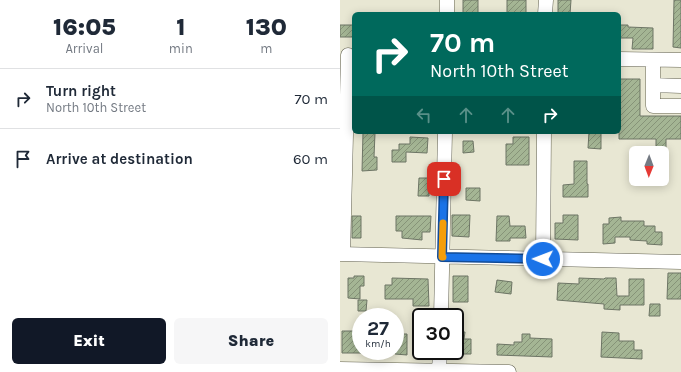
<!DOCTYPE html>
<html lang="en">
<head>
<meta charset="utf-8">
<style>
  body { margin:0; font-family:Karla,sans-serif; background:#f6f6f7; color:#1f2937; height:100vh; display:flex; flex-direction:column; font-size:15px; white-space:nowrap }
  * { box-sizing:border-box; margin:0 }
  p { font-size:13px; color:#747a83 }
  .icon { flex:none; width:22px; height:22px; fill:none; stroke:currentColor; stroke-width:2; stroke-linecap:round; stroke-linejoin:round }
  .map { position:relative; flex:1; overflow:hidden }
  .sheet { display:flex; flex-direction:column; background:#fff; width:340px }
  .sheet>* { flex:none }
  .guide { position:absolute; left:12px; top:12px; width:269px; height:122px; border-radius:6px; box-shadow:0 2px 10px #0003; background:#00695c; color:#fff; overflow:hidden }
  .needle { width:26px; rotate:181deg }
  .fabs { position:absolute; left:289px; top:146px; display:grid; gap:8px }
  .fabs a { display:grid; place-items:center; width:40px; height:40px; border-radius:6px; background:#fff; box-shadow:0 2px 10px #0003; font-size:20px }
  .speed { position:absolute; left:12px; top:308px; display:flex; gap:8px; font-size:20px; font-weight:700; text-align:center }
  .speed>* { display:grid; place-content:center; width:52px; height:52px; border-radius:50%; background:#fff; box-shadow:0 2px 10px #0003; line-height:1 }
  .speed small { font-size:10px; font-weight:400 }
  .speed .limit { border:2px solid #111; border-radius:6px; background:#fff; color:#111 }
  .pin { position:absolute; display:grid; place-items:center; width:34px; height:34px; color:#fff; margin:-17px; border-radius:8px; box-shadow:0 2px 6px #0006 }
  .me { position:absolute; width:44px; margin:-22px; rotate:271deg; stroke-linejoin:round; filter:drop-shadow(0 0 3px #0008) }
  .turn { display:flex; align-items:center; gap:14px; height:84px; padding:0 12px; font-size:18px }
  .turn .icon { width:52px; height:52px; stroke-width:2.5 }
  .turn b { display:block; font-size:28px; line-height:34px }
  .lanes { display:flex; align-items:center; height:38px; padding:0 12px; background:#0003; justify-content:center; gap:20px; direction:ltr }
  .lanes .off { opacity:.35 }
  .eta { display:flex; justify-content:space-evenly; align-items:center; height:68px; text-align:center }
  .eta b { font-size:24px; font-weight:800; line-height:28px }
  .button { display:flex; gap:8px; margin-top:auto; padding:8px 12px }
  .button a { flex:1; height:46px; border-radius:6px; background:#111827; color:#fff; font-size:16px; font-weight:800; line-height:46px; text-align:center }
  .button a+a { background:#f6f6f7; color:#1f2937 }
  ul { padding:0; list-style:none }
  li { display:flex; align-items:center; gap:12px; height:60px; padding:0 12px; border-top:1px solid #e0e1e3 }
  li div { flex:1 }
  li b { display:block; font-size:15px }
  li em { font-style:normal }
  main { display:flex; flex:1; min-height:0 }
  .map>svg:first-child { display:block }
  .building { fill:url(#building-hatch); stroke:#6d7565 }
  .lines { fill:none; stroke-linecap:round; stroke-linejoin:round }
  .minor-casing { stroke:#636250; stroke-width:15 }
  .minor { stroke:#fff; stroke-width:14 }
  .route-casing { stroke:#114b97; stroke-width:10 }
  .route { stroke:#1a73e8; stroke-width:7 }
  .slow { stroke:#f59e0b; stroke-width:7 }
</style>
</head>
<body>
<main>
<section class="sheet">
<div class="eta">
<div><b>16:05</b><p>Arrival</p></div>
<div><b>1</b><p>min</p></div>
<div><b>130</b><p>m</p></div>
</div>
<ul>
<li><svg class="icon" aria-label="right" viewBox="0 0 24 24"><path d="M7 20v-9h11M14 6l5 5-5 5"/></svg><div><b>Turn right</b><p>North 10th Street</p></div><em>70 m</em></li>
<li><svg class="icon" aria-label="arrive" viewBox="0 0 24 24"><path d="M6 21V4h12l-3 4 3 4H6"/></svg><div><b>Arrive at destination</b></div><em>60 m</em></li>
</ul>
<div class="button"><a>Exit</a><a>Share</a></div>
</section>
<div class="map">
<svg width="341" height="372" viewBox="0 0 341 372">
  <defs>
    <pattern id="building-hatch" width="6" height="6" patternUnits="userSpaceOnUse"><rect width="6" height="6" fill="#a4b594"/><path d="M-1 1l2-2M0 6l6-6M5 7l2-2" fill="none" stroke="#869378"/></pattern>
  </defs>
  <rect width="100%" height="100%" fill="#e8e7d3"/>
  <!-- building -->
  <path class="building" d="M123,0H138V14H123Z
    M167,0H186V14H167Z
    M218,0H231L230,14H218Z
    M334,0H341V48L333,47Z
    M0,25H14V37H0Z
    M279,25H288V27L313,28V49H292L293,38H279Z
    M279,79H300V116H341V139H326V153H316V139H279Z
    M249,132H261V149L248,148Z
    M23,133H35L34,157H37V170L22,171Z
    M70,137L88,138L87,153L66,152V162H52V150H59V144H70Z
    M173,137H189V165H166V144H173Z
    M123,141H133L134,152L123,153Z
    M234,161H247V184H248V197H223V185L234,184Z
    M79,178H89V196H78Z
    M126,188H140V201L126,200Z
    M112,215H130L129,237L112,236Z
    M223,215H238V240L215,239V223H223Z
    M12,216H21V238H12Z
    M56,216H91L90,232H82V240L62,238V231H56Z
    M157,216H169L170,226H185L186,238H170V241H156Z
    M281,217V221H304V226H315V232H322V245L307,244V241L290,240V237H275V243L263,244V224H269V218Z
    M328,273H341V299H327Z
    M14,276H24V286H20V299L8,298V278H14Z
    M113,276H128V302H113Z
    M52,278L88,279L89,306H73V299H45V285H52Z
    M239,278L264,279L265,278H276L277,296H289V279H304V305H280V310L264,309V304L217,300L218,283L239,284Z
    M157,280L172,282L171,294L155,292Z
    M18,300H27L26,311H18Z
    M310,304H320V316H309Z
    M2,331H16V338H21V353H2Z
    M115,332H125L124,339H131V354H115Z
    M262,332L279,333V341H294V350H302V359L261,357Z
    M55,334H67V355L55,354Z
    M182,334H190V338L212,339V357L157,355V344L174,345V342H182Z"/>
  <g class="lines">
    <defs>
      <path id="minor" d="M107,14V0
        M205,14L206,0
        M279,59L341,60
        M313,60V106H341
        M313,85L341,86
        M0,254L341,262
        M3,254L8,55
        M203,259L204,132
        M101,317L105,132
        M0,369L169,372
        M99,372L100,351"/>
    </defs>
    <!-- minor casing -->
    <use href="#minor" class="minor-casing"/>
    <!-- minor -->
    <use href="#minor" class="minor"/>
  </g>
  <g class="lines">
    <defs>
      <path id="route" d="M104,179L102,257L203,259"/>
    </defs>
    <!-- route casing -->
    <use href="#route" class="route-casing"/>
    <!-- route -->
    <use href="#route" class="route"/>
    <!-- slow -->
    <path class="slow" d="M103,223L102,257H103"/>
  </g>
</svg>
<div class="fabs">
<a><svg class="needle" viewBox="-14 -14 28 28"><path d="M0-13l5 13h-10z" fill="#e53935"/><path d="M0 13l5-13h-10z" fill="#747a83"/></svg></a>
</div>
<div class="speed"><div>27<small>km/h</small></div><div class="limit">30</div></div>
<div class="pin" style="left:104px;top:179px;background:#d93025"><svg class="icon" aria-label="arrive" viewBox="0 0 24 24"><path d="M6 21V4h12l-3 4 3 4H6"/></svg></div>
<svg class="me" style="left:203px;top:259px" viewBox="-20 -20 40 40"><circle r="17" fill="#1a73e8" stroke="#fff" stroke-width="3"/><path d="M0-11L8 9 0 5-8 9z" fill="#fff"/></svg>
<div class="guide">
<div class="turn"><svg class="icon" aria-label="right" viewBox="0 0 24 24"><path d="M7 20v-9h11M14 6l5 5-5 5"/></svg><div><b>70 m</b>North 10th Street</div></div>
<div class="lanes"><svg class="icon off" aria-label="left" viewBox="0 0 24 24"><path d="M17 20v-9H6M10 6l-5 5 5 5"/></svg><svg class="icon off" aria-label="ahead" viewBox="0 0 24 24"><path d="M12 20V5M6 11l6-6 6 6"/></svg><svg class="icon off" aria-label="ahead" viewBox="0 0 24 24"><path d="M12 20V5M6 11l6-6 6 6"/></svg><svg class="icon" aria-label="right" viewBox="0 0 24 24"><path d="M7 20v-9h11M14 6l5 5-5 5"/></svg></div>
</div>
</div>
</main>
</body>
</html>
